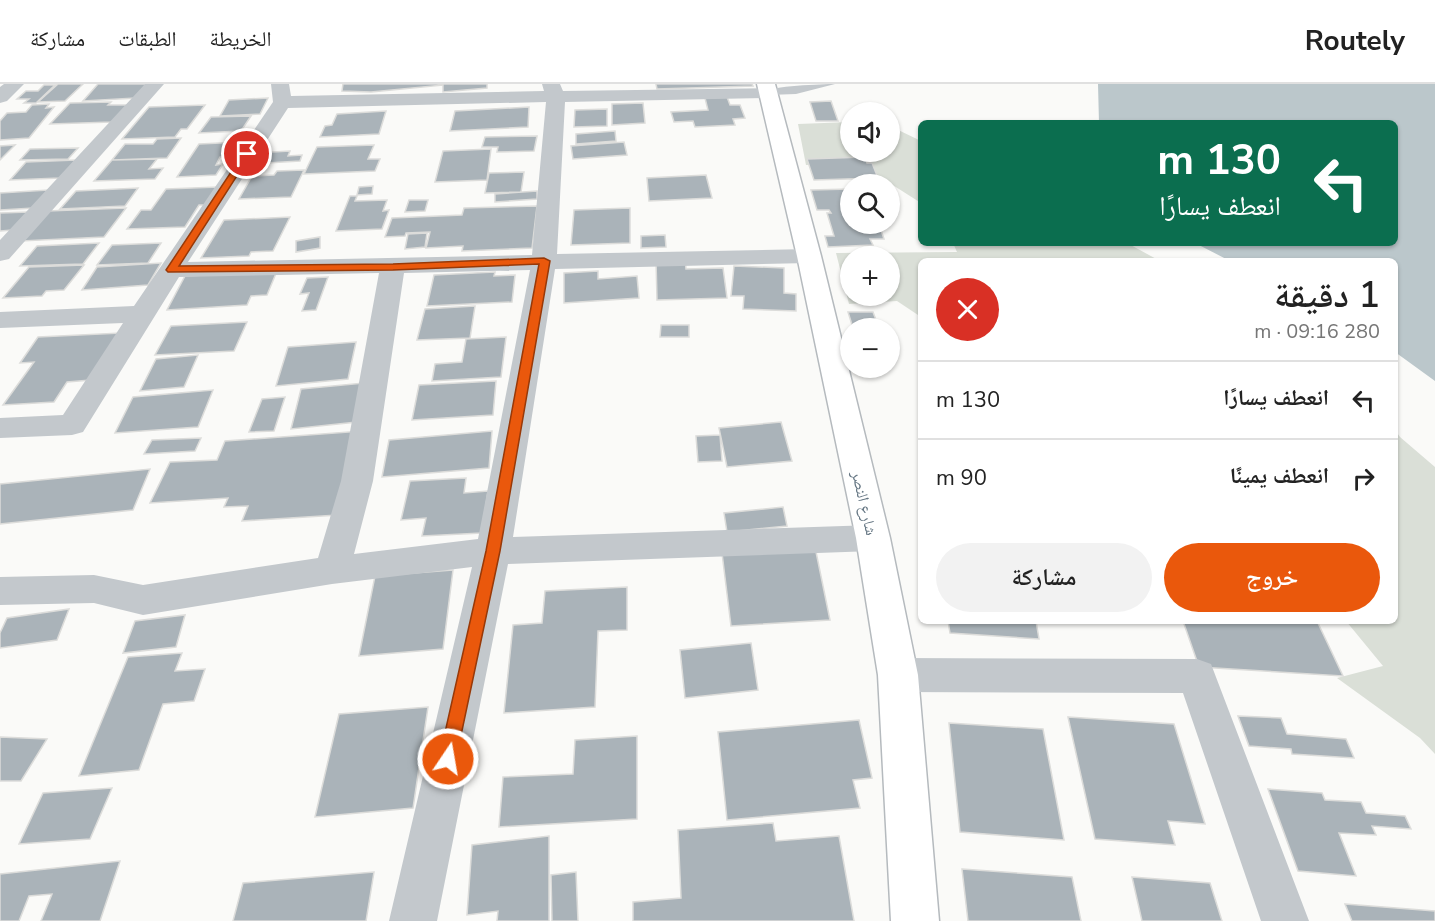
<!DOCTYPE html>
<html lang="ar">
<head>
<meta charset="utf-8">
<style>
  body { margin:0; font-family:"Nunito Sans","Noto Naskh Arabic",sans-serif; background:#f2f2f2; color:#222; direction:rtl; height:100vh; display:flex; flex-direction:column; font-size:22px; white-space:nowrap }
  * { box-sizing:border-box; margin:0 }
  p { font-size:20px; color:#767676 }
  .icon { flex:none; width:33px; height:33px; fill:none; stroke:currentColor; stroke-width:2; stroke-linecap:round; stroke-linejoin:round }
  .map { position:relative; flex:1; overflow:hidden; direction:ltr }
  .drawer { position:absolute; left:918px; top:174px; width:480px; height:366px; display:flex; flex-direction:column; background:#fff; border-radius:9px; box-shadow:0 2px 4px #0004; direction:rtl }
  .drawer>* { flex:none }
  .top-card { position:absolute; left:918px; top:36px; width:480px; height:126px; border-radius:9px; box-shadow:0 2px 4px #0004; direction:rtl; background:#0b6e4f; color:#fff; overflow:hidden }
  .controls { position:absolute; left:840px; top:18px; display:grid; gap:12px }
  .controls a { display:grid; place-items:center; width:60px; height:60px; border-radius:50%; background:#fff; box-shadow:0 2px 4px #0004; font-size:30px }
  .pin { position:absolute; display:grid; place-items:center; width:51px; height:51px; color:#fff; margin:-26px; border:3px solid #fff; border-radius:50%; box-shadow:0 2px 6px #0007 }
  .me { position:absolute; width:66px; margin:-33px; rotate:12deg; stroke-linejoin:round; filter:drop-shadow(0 0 4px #0008) }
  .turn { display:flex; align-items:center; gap:21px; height:126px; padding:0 18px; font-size:27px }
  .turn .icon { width:78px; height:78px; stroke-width:2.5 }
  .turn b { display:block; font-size:42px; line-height:51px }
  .round { display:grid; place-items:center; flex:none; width:63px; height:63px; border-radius:32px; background:#f2f2f2 }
  .overview { display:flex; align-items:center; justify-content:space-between; height:102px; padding:0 18px }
  h1 { font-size:36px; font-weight:600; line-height:45px }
  .cta { display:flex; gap:12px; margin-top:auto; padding:12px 18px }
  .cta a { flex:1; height:69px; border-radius:36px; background:#ea580c; color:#fff; font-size:24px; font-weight:600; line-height:69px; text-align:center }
  .cta a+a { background:#f2f2f2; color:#222 }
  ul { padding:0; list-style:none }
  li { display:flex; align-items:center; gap:18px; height:78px; padding:0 18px; border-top:2px solid #e0e0e0 }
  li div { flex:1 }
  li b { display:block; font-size:22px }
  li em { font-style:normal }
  header { display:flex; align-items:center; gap:36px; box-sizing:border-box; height:84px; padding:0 30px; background:#fff; border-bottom:2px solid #e0e0e0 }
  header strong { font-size:28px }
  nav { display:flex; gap:33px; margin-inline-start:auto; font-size:21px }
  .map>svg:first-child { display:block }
  .green { fill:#dadfd7; fill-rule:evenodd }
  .water { fill:#bbc7cb }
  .building { fill:#aab3b9; stroke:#dcdcda; stroke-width:1.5 }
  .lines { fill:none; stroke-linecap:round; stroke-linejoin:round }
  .primary-casing { stroke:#b5babe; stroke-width:3 }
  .lane { fill:#c3c8cc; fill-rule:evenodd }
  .street { fill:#c3c8cc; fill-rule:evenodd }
  .primary { fill:#fff; fill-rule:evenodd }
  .route { fill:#ea580c; stroke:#983908; stroke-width:1.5 }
  .labels { text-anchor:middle; stroke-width:6; stroke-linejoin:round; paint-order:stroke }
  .street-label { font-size:16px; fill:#657683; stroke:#fff }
</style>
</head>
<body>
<header>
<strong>Routely</strong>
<nav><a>الخريطة</a><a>الطبقات</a><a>مشاركة</a></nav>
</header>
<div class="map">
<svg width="1435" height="837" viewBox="0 0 1435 837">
  <rect width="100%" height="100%" fill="#fafaf8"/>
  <!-- green -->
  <path class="green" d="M850,38V68H890V42L921,57V119L858,79L806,81L798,40Z
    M953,159H1127L1160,177H921V233L897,217L849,220L836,169L957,168ZM850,172H890V212H850Z
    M1395,346L1400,353L1435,383V670L1420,654L1337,594L1383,582L1346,537H1395Z"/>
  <!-- water -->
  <path class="water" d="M1098,0H1435V297L1395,268V177H1230L1195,159H1395V39H1099Z"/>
  <!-- building -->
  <path class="building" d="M58,0H83L65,17L38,18Z
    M98,0H146L136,14L83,17Z
    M343,0H487V4L443,8V1L371,8L342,7Z
    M656,0H752L753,2L657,5Z
    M44,1H55L36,19H24L29,15H17L26,7H38Z
    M727,13L730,21H740L745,34L733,35L735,41L695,43L693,37L674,38L671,28L708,26L705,14Z
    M268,14L260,30L220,32L229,16Z
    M831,17L838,37H816L810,18Z
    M111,18L108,21H128L112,38L50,40L70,19Z
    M643,19L645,39L612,41V20Z
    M49,20L46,24L54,23L29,54L0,56V37L7,29L26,28L32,21Z
    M205,21L187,45H181L175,53L122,55L149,23Z
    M529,23L528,43L450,47L455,27Z
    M607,25V42L574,43L575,26Z
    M386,27L379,50L320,53L325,42L332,41L337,30Z
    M251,32L241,47L199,49L211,33Z
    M615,47L616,57L576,60V50Z
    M537,52L534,67L497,68L498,63H482L485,53Z
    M181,54L167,74L112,76L125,60H153L157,55Z
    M242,58L234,73H220L216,81L223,80L216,91L177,93L199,60Z
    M624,58L627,71L573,75L571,62Z
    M15,61L0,76V62Z
    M374,61L368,75H380L375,87L304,90L317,63Z
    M78,64L68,75L20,76L30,65Z
    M491,65L487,96L435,98L443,67Z
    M290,67L288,72L302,71L300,77L249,80L254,69Z
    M865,73L867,79H872L878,94L814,96L807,75Z
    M157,75L149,85L163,84L155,95L94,97L112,76Z
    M76,76L60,94L10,96L26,78Z
    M304,86L291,113L239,115L252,92L274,91L277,87Z
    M524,88L521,108L485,109L489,89Z
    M706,91L712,114L649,117L647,94Z
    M373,102L372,110L357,111L359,103Z
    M218,103L206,121H199L185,143L127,145L141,126H151L166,105Z
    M138,104L125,122L60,125L76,107Z
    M850,105V125H847L850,128V140H879L884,155H870L873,161L828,163L825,152H834L827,129H831L829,126H817L811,106Z
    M48,106L34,124L0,126V109Z
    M537,107V115L495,118V110Z
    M350,112H357L355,117L387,116L383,127L389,126L382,145L336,147Z
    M409,116H428L425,127L405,128Z
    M537,122L532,164L462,167L463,162L426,164L430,148L406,149L405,152L385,153L392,134L462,131L464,124Z
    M126,124L104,153L21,157L47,127Z
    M630,124V159L571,161L574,126Z
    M29,128L13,146L0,147V129Z
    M290,133L273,167L251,168L249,172L201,174L224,136Z
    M427,149L425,163L405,165L408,150Z
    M665,151L666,163L641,164V152Z
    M320,153V164L296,168V157Z
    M99,159L83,180L20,182L37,162Z
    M161,159L148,179L97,181L112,161Z
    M685,175L686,185L723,184L727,214L657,216L656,176Z
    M161,179L148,201L82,206L97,183Z
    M84,181L64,206L46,207L42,212L3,214L29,183Z
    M734,182L784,184V209L796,210V227L743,225L744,212H731Z
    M277,187L267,211L251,212L247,221L167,226L185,192Z
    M598,187V195L637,192L639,214L564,219V189Z
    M495,188L494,192L515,191L512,218L427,222L434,191Z
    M328,193L316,226L302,227L309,209L300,210L307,194Z
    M475,222L470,254L417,256L425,225Z
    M848,228H873L879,244H853Z
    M247,238L234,267L155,271L171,242Z
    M661,241H689V253H660Z
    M121,249L91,296L67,298L54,318L3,321L34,278L20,279L38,253Z
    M506,253L501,293L432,297L435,280L462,278L466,255Z
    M356,258L348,295L276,302L288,263Z
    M198,271L184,303L140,307L156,275Z
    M496,297L493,331L412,336L419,301Z
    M364,299L357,338L291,345L301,305Z
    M213,306L198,343L115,349L133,313Z
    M285,313L274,347L249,348L262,315Z
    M781,338L792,377L727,383L719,344Z
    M362,347L338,431L242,437L248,422L224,423L228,414L150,419L170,378L217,376L225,357Z
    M492,347L489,384L382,393L389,356Z
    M720,351L722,377L698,378L696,352Z
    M201,354L195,367L144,370L152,356Z
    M150,385L133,426L0,440V400Z
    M466,394L464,409L488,407L482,449L422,452L426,434L401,436L410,397Z
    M783,423L787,442L727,448L724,429Z
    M815,463L830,536L731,542L722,469Z
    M453,486L443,565L359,572L375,492Z
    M627,503V546L598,547L595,623L504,629L513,541L542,539L545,507Z
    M69,525L57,556L0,564V549L7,534Z
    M185,531L176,563L123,569L135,537Z
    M948,537H1036L1039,555L950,549Z
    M1183,537H1317L1343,592L1199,583Z
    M751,559L758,606L685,614L680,566Z
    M182,569L175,587L205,585L194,617L163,620L139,686L79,692L128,573Z
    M428,623L413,724L315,733L339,630Z
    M1238,632L1281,634L1287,650L1346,655L1354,674L1292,670L1291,665L1249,662Z
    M1068,633L1174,640L1205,740L1168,737L1175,761L1095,755Z
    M859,636L872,694L853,696L860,724L727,736L718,648Z
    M949,639L1043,645L1064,756L960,748Z
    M637,652V735L499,743L503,693L573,690L575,656Z
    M0,653L47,655L21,697H0Z
    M112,704L90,755L19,760L43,709Z
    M1268,705L1322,709L1325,716L1361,718L1366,729L1405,732L1411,745L1372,742L1376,751L1339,749L1356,792L1298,787Z
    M773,739L776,757L839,752L854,837H633V818L681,814L678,746Z
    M549,752V837H497L498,827L467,831L472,761Z
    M120,777L100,837H41L52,810L29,812L19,837H0V790Z
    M962,785L1072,793L1081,837H968Z
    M374,788L366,837H233L243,799Z
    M576,788L578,837H552L551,791Z
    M1132,793L1210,799L1222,837H1142Z
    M1345,820L1435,827V837H1352Z"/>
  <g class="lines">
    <defs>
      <path id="primary" d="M757,0H775L821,172L890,454L918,591L939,837H891L878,591L856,454L797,172Z"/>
    </defs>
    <!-- primary casing -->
    <use href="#primary" class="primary-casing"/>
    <!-- lane -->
    <path class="lane" d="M835,0L796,10L768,11L763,8C771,2 822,0 835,0Z"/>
    <!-- street -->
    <path class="street" d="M4,0H24L7,17L0,19V3Z
      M145,0H164L9,175L0,177V156Z
      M271,0H289L291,12L544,7L542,0H560L563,7L775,4L777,8L775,12L768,14L565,18L557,170L809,165L818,167L821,172L818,177L809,179L555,185L513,453L873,441L885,445L890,454L885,463L873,467L508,480L437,837H389L472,483L332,500L143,531L94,519L0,521V493L94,491L143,501L318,474L341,397L379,189L179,193L83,348L72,351L0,354V334L63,331L123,239L0,244V228L134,222L273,18ZM546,18L532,171L188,178L288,24ZM530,186L478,455L354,470L373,397L404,189Z
      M898,574L1197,575L1211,580L1309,837H1261L1183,609L898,608L884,603L878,591L884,579Z"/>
    <!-- primary -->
    <use href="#primary" class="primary"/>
  </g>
  <!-- route -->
  <path class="route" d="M247,67L251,70L179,182L393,180L544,174L550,177L500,467L456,675L454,681L448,683L442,681L439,675L486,467L539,180L393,186L168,188L166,186L243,70Z"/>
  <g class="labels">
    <!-- street labels -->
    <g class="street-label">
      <text transform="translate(865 419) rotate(77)" y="6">شارع النصر</text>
    </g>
  </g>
</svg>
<div class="controls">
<a><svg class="icon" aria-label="sound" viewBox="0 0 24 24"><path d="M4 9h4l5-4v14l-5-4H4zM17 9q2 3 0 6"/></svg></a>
<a><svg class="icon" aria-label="search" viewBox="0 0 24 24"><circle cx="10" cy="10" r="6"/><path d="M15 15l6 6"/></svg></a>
<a>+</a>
<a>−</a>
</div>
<div class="pin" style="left:247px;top:70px;background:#d93025"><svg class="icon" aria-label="arrive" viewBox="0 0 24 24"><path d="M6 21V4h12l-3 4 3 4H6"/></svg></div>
<svg class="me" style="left:448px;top:675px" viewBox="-20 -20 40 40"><circle r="17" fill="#ea580c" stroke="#fff" stroke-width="3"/><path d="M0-11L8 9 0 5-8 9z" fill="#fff"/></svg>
<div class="top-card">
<div class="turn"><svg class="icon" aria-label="left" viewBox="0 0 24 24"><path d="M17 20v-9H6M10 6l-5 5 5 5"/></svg><div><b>130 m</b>انعطف يسارًا</div></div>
</div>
<section class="drawer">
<div class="overview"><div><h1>1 دقيقة</h1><p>280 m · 09:16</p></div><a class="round" style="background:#d93025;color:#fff"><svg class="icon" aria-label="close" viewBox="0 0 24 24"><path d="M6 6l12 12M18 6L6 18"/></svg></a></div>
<ul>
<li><svg class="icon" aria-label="left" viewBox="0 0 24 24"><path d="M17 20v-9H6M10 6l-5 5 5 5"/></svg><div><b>انعطف يسارًا</b></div><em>130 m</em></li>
<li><svg class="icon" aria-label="right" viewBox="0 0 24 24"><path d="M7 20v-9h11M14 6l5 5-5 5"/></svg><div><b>انعطف يمينًا</b></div><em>90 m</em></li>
</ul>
<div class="cta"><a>خروج</a><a>مشاركة</a></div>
</section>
</div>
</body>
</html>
